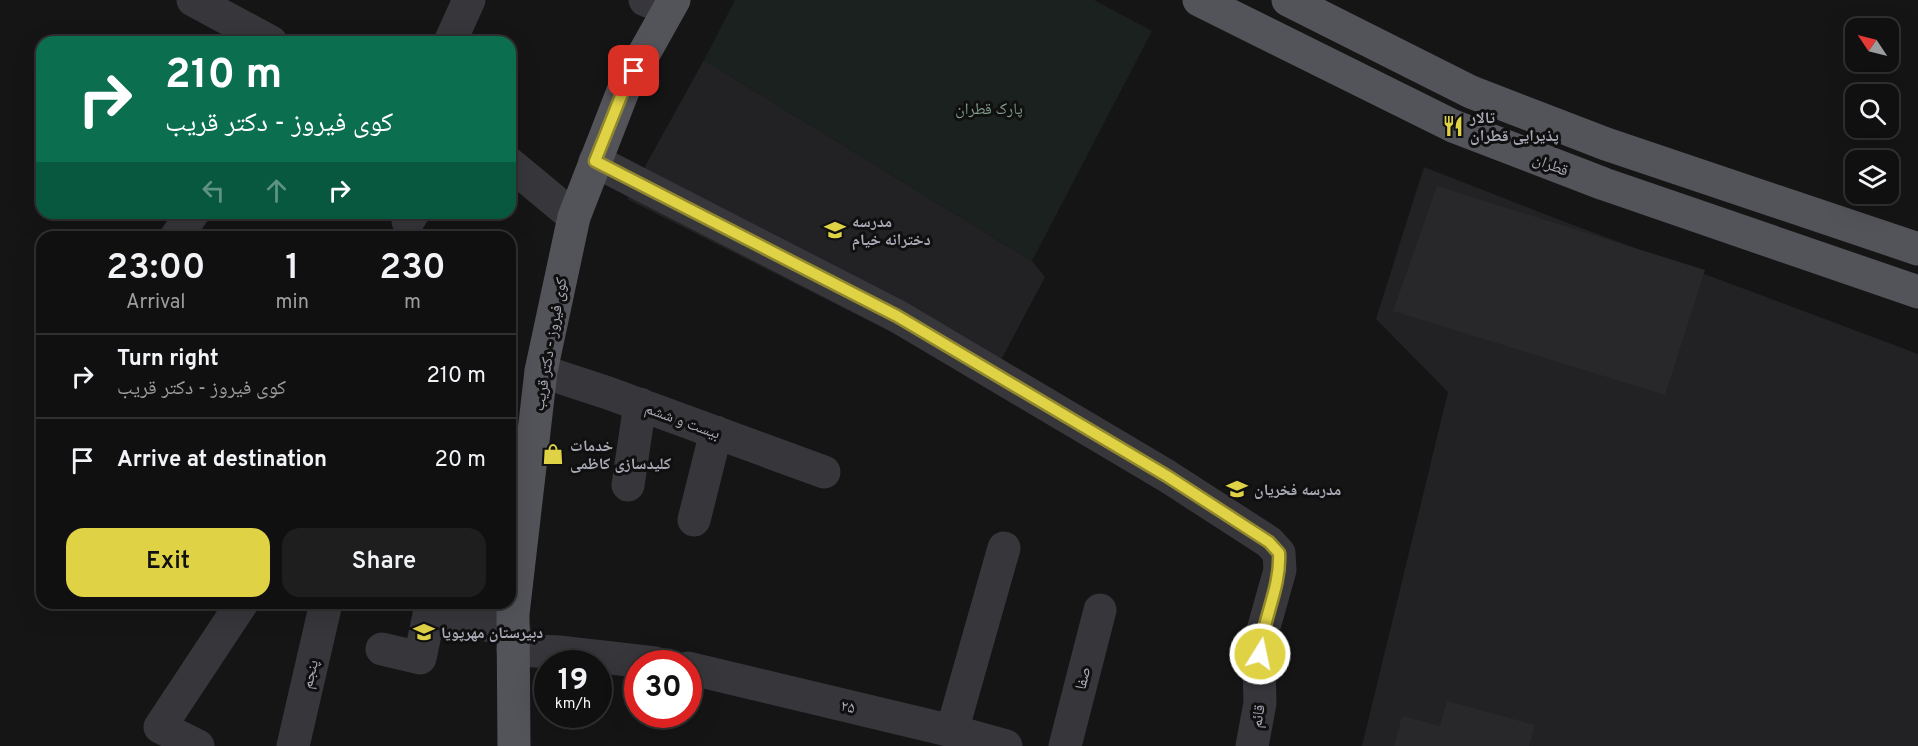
<!DOCTYPE html>
<html lang="en">
<head>
<meta charset="utf-8">
<style>
  body { margin:0; font-family:Overpass,"Noto Naskh Arabic",sans-serif; background:#1e1e1e; color:#f1f3f6; height:100vh; display:flex; flex-direction:column; font-size:22px; white-space:nowrap }
  * { box-sizing:border-box; margin:0 }
  p { font-size:20px; color:#9c9d9f }
  .icon { flex:none; width:33px; height:33px; fill:none; stroke:currentColor; stroke-width:2; stroke-linecap:round; stroke-linejoin:round }
  .map { position:relative; flex:1; overflow:hidden }
  .details { position:absolute; left:36px; top:231px; width:480px; height:378px; display:flex; flex-direction:column; background:#101010; border-radius:18px; box-shadow:0 6px 24px #0002,0 0 0 2px #303030 }
  .details>* { flex:none }
  .guide { position:absolute; left:36px; top:36px; width:480px; height:183px; border-radius:18px; box-shadow:0 6px 24px #0002,0 0 0 2px #303030; background:#0b6e4f; color:#fff; overflow:hidden }
  .needle { width:39px; rotate:305deg }
  .tools { position:absolute; left:1845px; top:18px; display:grid; gap:12px }
  .tools a { display:grid; place-items:center; width:54px; height:54px; border-radius:12px; background:#101010; box-shadow:0 6px 24px #0002,0 0 0 2px #303030; font-size:30px }
  .speed { position:absolute; left:534px; top:650px; display:flex; gap:12px; font-size:30px; font-weight:700; text-align:center }
  .speed>* { display:grid; place-content:center; width:78px; height:78px; border-radius:50%; background:#101010; box-shadow:0 6px 24px #0002,0 0 0 2px #303030; line-height:1 }
  .speed small { font-size:15px; font-weight:400 }
  .speed .limit { border:9px solid #d22; background:#fff; color:#111 }
  .pin { position:absolute; display:grid; place-items:center; width:51px; height:51px; color:#fff; margin:-26px; border-radius:12px; box-shadow:0 3px 9px #0006 }
  .me { position:absolute; width:66px; margin:-33px; rotate:10deg; stroke-linejoin:round; filter:drop-shadow(0 0 4px #0008) }
  .turn { display:flex; align-items:center; gap:21px; height:126px; padding:0 30px; font-size:27px }
  .turn .icon { width:78px; height:78px; stroke-width:2.5 }
  .turn b { display:block; font-size:42px; line-height:51px }
  .lanes { display:flex; align-items:center; height:57px; padding:0 30px; background:#0003; justify-content:center; gap:30px; direction:ltr }
  .lanes .off { opacity:.35 }
  .eta { display:flex; justify-content:space-evenly; align-items:center; height:102px; text-align:center }
  .eta b { font-size:36px; font-weight:600; line-height:42px }
  .cta { display:flex; gap:12px; margin-top:auto; padding:12px 30px }
  .cta a { flex:1; height:69px; border-radius:18px; background:#dfd245; color:#111; font-size:24px; font-weight:600; line-height:69px; text-align:center }
  .cta a+a { background:#1e1e1e; color:#f1f3f6 }
  ul { padding:0; list-style:none }
  li { display:flex; align-items:center; gap:18px; height:84px; padding:0 30px; border-top:2px solid #303030 }
  li div { flex:1 }
  li b { display:block; font-size:22px }
  li em { font-style:normal }
  .map>svg:first-child { display:block }
  .built { fill:#222123 }
  .green { fill:#1b211e }
  .building { fill:#28282a }
  .lines { fill:none; stroke-linecap:round; stroke-linejoin:round }
  .minor { stroke:#37363b; stroke-width:33 }
  .major { stroke:#53535a; stroke-width:33 }
  .route-casing { stroke:#91882d; stroke-width:15 }
  .route { stroke:#dfd245; stroke-width:10 }
  .labels { text-anchor:middle; stroke-width:6; stroke-linejoin:round; paint-order:stroke }
  .park-label { font-size:16px; fill:#819e8a; stroke:#101011 }
  .poi-label { font-size:16px; font-weight:bold; fill:#a8a9b5; stroke:#101011; text-anchor:start }
  .street-label { font-size:16px; fill:#a8a9b5; stroke:#101011 }
</style>
</head>
<body>
<div class="map">
<svg width="1918" height="746" viewBox="0 0 1918 746">
  <rect width="100%" height="100%" fill="#151516"/>
  <!-- built -->
  <path class="built" d="M704,60L1032,261L1045,277L992,377L982,378L627,199Z
    M1424,167L1552,217L1918,354V746H1362L1448,392L1376,319Z"/>
  <!-- green -->
  <path class="green" d="M735,0H1094L1152,31L1032,261L704,60Z"/>
  <!-- building -->
  <path class="building" d="M1437,186L1705,270L1665,395L1393,311Z
    M1447,701L1535,725L1529,746H1394L1402,716L1440,726Z"/>
  <g class="lines">
    <!-- minor -->
    <path class="minor" d="M193,0L271,42
      M645,0L668,9
      M450,42L469,0
      M595,161L897,316L1167,476L1269,542L1279,553L1280,570L1260,641L1259,668L1260,703L1252,746
      M510,164L574,217
      M408,221L413,213
      M176,237L193,213
      M541,371L608,393L824,472
      M628,485L640,404
      M694,520L716,432
      M382,649L420,658L429,615L514,630
      M513,650L559,652L655,663
      M688,668L952,731L1006,746
      M952,731L1004,548
      M198,746L160,727L242,603
      M293,746L326,603
      M1065,746L1100,610"/>
    <!-- major -->
    <path class="major" d="M1199,0L1453,126L1604,184L1918,292
      M1288,0L1471,92L1606,144L1918,249
      M514,746L513,614L541,371L574,217L623,91L674,0"/>
  </g>
  <g class="lines">
    <defs>
      <path id="route" d="M634,71L623,91L595,161L897,316L1167,476L1269,542L1279,553C1281,588 1262,620 1260,654"/>
    </defs>
    <!-- route casing -->
    <use href="#route" class="route-casing"/>
    <!-- route -->
    <use href="#route" class="route"/>
  </g>
  <!-- icons -->
  <defs>
    <symbol id="restaurant-bare" viewBox="-9 -9 18 18"><path d="M-5-6h1v4h1v-4h1v4h1v-4h1v5L-1.5 .5V6h-2V.5L-5-1ZM5-6V6H3V1.5H1.5Q1.5-4 5-6Z" fill="#dfd245" stroke="#101011" stroke-width="2.5" paint-order="stroke"/></symbol>
    <symbol id="school-bare" viewBox="-9 -9 18 18"><path d="M0-5L7-2L0 1L-7-2ZM-4 1L0 2.5L4 1V4Q0 6-4 4Z" fill="#dfd245" stroke="#101011" stroke-width="2.5" paint-order="stroke"/></symbol>
    <symbol id="shop-bare" viewBox="-9 -9 18 18"><path d="M-5-2.5h2.3a2.7 3.5 0 0 1 5.4 0H5L5.5 6h-11ZM-1.5-2.5h3a1.5 2.3 0 0 0-3 0Z" fill="#dfd245" stroke="#101011" stroke-width="2.5" paint-order="stroke"/></symbol>
  </defs>
  <g fill-rule="evenodd">
    <use href="#restaurant-bare" x="1438" y="111" width="30" height="30"/>
    <use href="#school-bare" x="820" y="215" width="30" height="30"/>
    <use href="#shop-bare" x="538" y="439" width="30" height="30"/>
    <use href="#school-bare" x="1222" y="474" width="30" height="30"/>
    <use href="#school-bare" x="409" y="617" width="30" height="30"/>
  </g>
  <g class="labels">
    <!-- park labels -->
    <g class="park-label">
      <text x="989" y="114">پارک قطران</text>
    </g>
    <!-- poi labels -->
    <g class="poi-label">
      <text x="1470" y="123">تالار<tspan x="1470" dy="18">پذیرایی قطران</tspan></text>
      <text x="852" y="227">مدرسه<tspan x="852" dy="18">دخترانه خیام</tspan></text>
      <text x="570" y="451">خدمات<tspan x="570" dy="18">کلیدسازی کاظمی</tspan></text>
      <text x="1254" y="495">مدرسه فخریان</text>
      <text x="441" y="638">دبیرستان مهرپویا</text>
    </g>
    <!-- street labels -->
    <g class="street-label">
      <text transform="translate(1551 164) rotate(21)" y="6">قطران</text>
      <text transform="translate(549 344) rotate(-80)" y="6">کوی فیروز - دکتر قریب</text>
      <text transform="translate(683 420) rotate(20)" y="6">بیست و ششم</text>
      <text transform="translate(309 674) rotate(-77)" y="6">پنجم</text>
      <text transform="translate(1082 678) rotate(-76)" y="6">صفا</text>
      <text transform="translate(848 706) rotate(13)" y="6">۲۵</text>
      <text transform="translate(1257 716) rotate(-81)" y="6">قائم</text>
    </g>
  </g>
</svg>
<div class="tools">
<a><svg class="needle" viewBox="-14 -14 28 28"><path d="M0-13l5 13h-10z" fill="#e53935"/><path d="M0 13l5-13h-10z" fill="#9c9d9f"/></svg></a>
<a><svg class="icon" aria-label="search" viewBox="0 0 24 24"><circle cx="10" cy="10" r="6"/><path d="M15 15l6 6"/></svg></a>
<a><svg class="icon" aria-label="layers" viewBox="0 0 24 24"><path d="M12 4l9 5-9 5-9-5zM3 14l9 5 9-5"/></svg></a>
</div>
<div class="speed"><div>19<small>km/h</small></div><div class="limit">30</div></div>
<div class="pin" style="left:634px;top:71px;background:#d93025"><svg class="icon" aria-label="arrive" viewBox="0 0 24 24"><path d="M6 21V4h12l-3 4 3 4H6"/></svg></div>
<svg class="me" style="left:1260px;top:654px" viewBox="-20 -20 40 40"><circle r="17" fill="#dfd245" stroke="#fff" stroke-width="3"/><path d="M0-11L8 9 0 5-8 9z" fill="#fff"/></svg>
<div class="guide">
<div class="turn"><svg class="icon" aria-label="right" viewBox="0 0 24 24"><path d="M7 20v-9h11M14 6l5 5-5 5"/></svg><div><b>210 m</b>کوی فیروز - دکتر قریب</div></div>
<div class="lanes"><svg class="icon off" aria-label="left" viewBox="0 0 24 24"><path d="M17 20v-9H6M10 6l-5 5 5 5"/></svg><svg class="icon off" aria-label="ahead" viewBox="0 0 24 24"><path d="M12 20V5M6 11l6-6 6 6"/></svg><svg class="icon" aria-label="right" viewBox="0 0 24 24"><path d="M7 20v-9h11M14 6l5 5-5 5"/></svg></div>
</div>
<section class="details">
<div class="eta">
<div><b>23:00</b><p>Arrival</p></div>
<div><b>1</b><p>min</p></div>
<div><b>230</b><p>m</p></div>
</div>
<ul>
<li><svg class="icon" aria-label="right" viewBox="0 0 24 24"><path d="M7 20v-9h11M14 6l5 5-5 5"/></svg><div><b>Turn right</b><p>کوی فیروز - دکتر قریب</p></div><em>210 m</em></li>
<li><svg class="icon" aria-label="arrive" viewBox="0 0 24 24"><path d="M6 21V4h12l-3 4 3 4H6"/></svg><div><b>Arrive at destination</b></div><em>20 m</em></li>
</ul>
<div class="cta"><a>Exit</a><a>Share</a></div>
</section>
</div>
</body>
</html>
